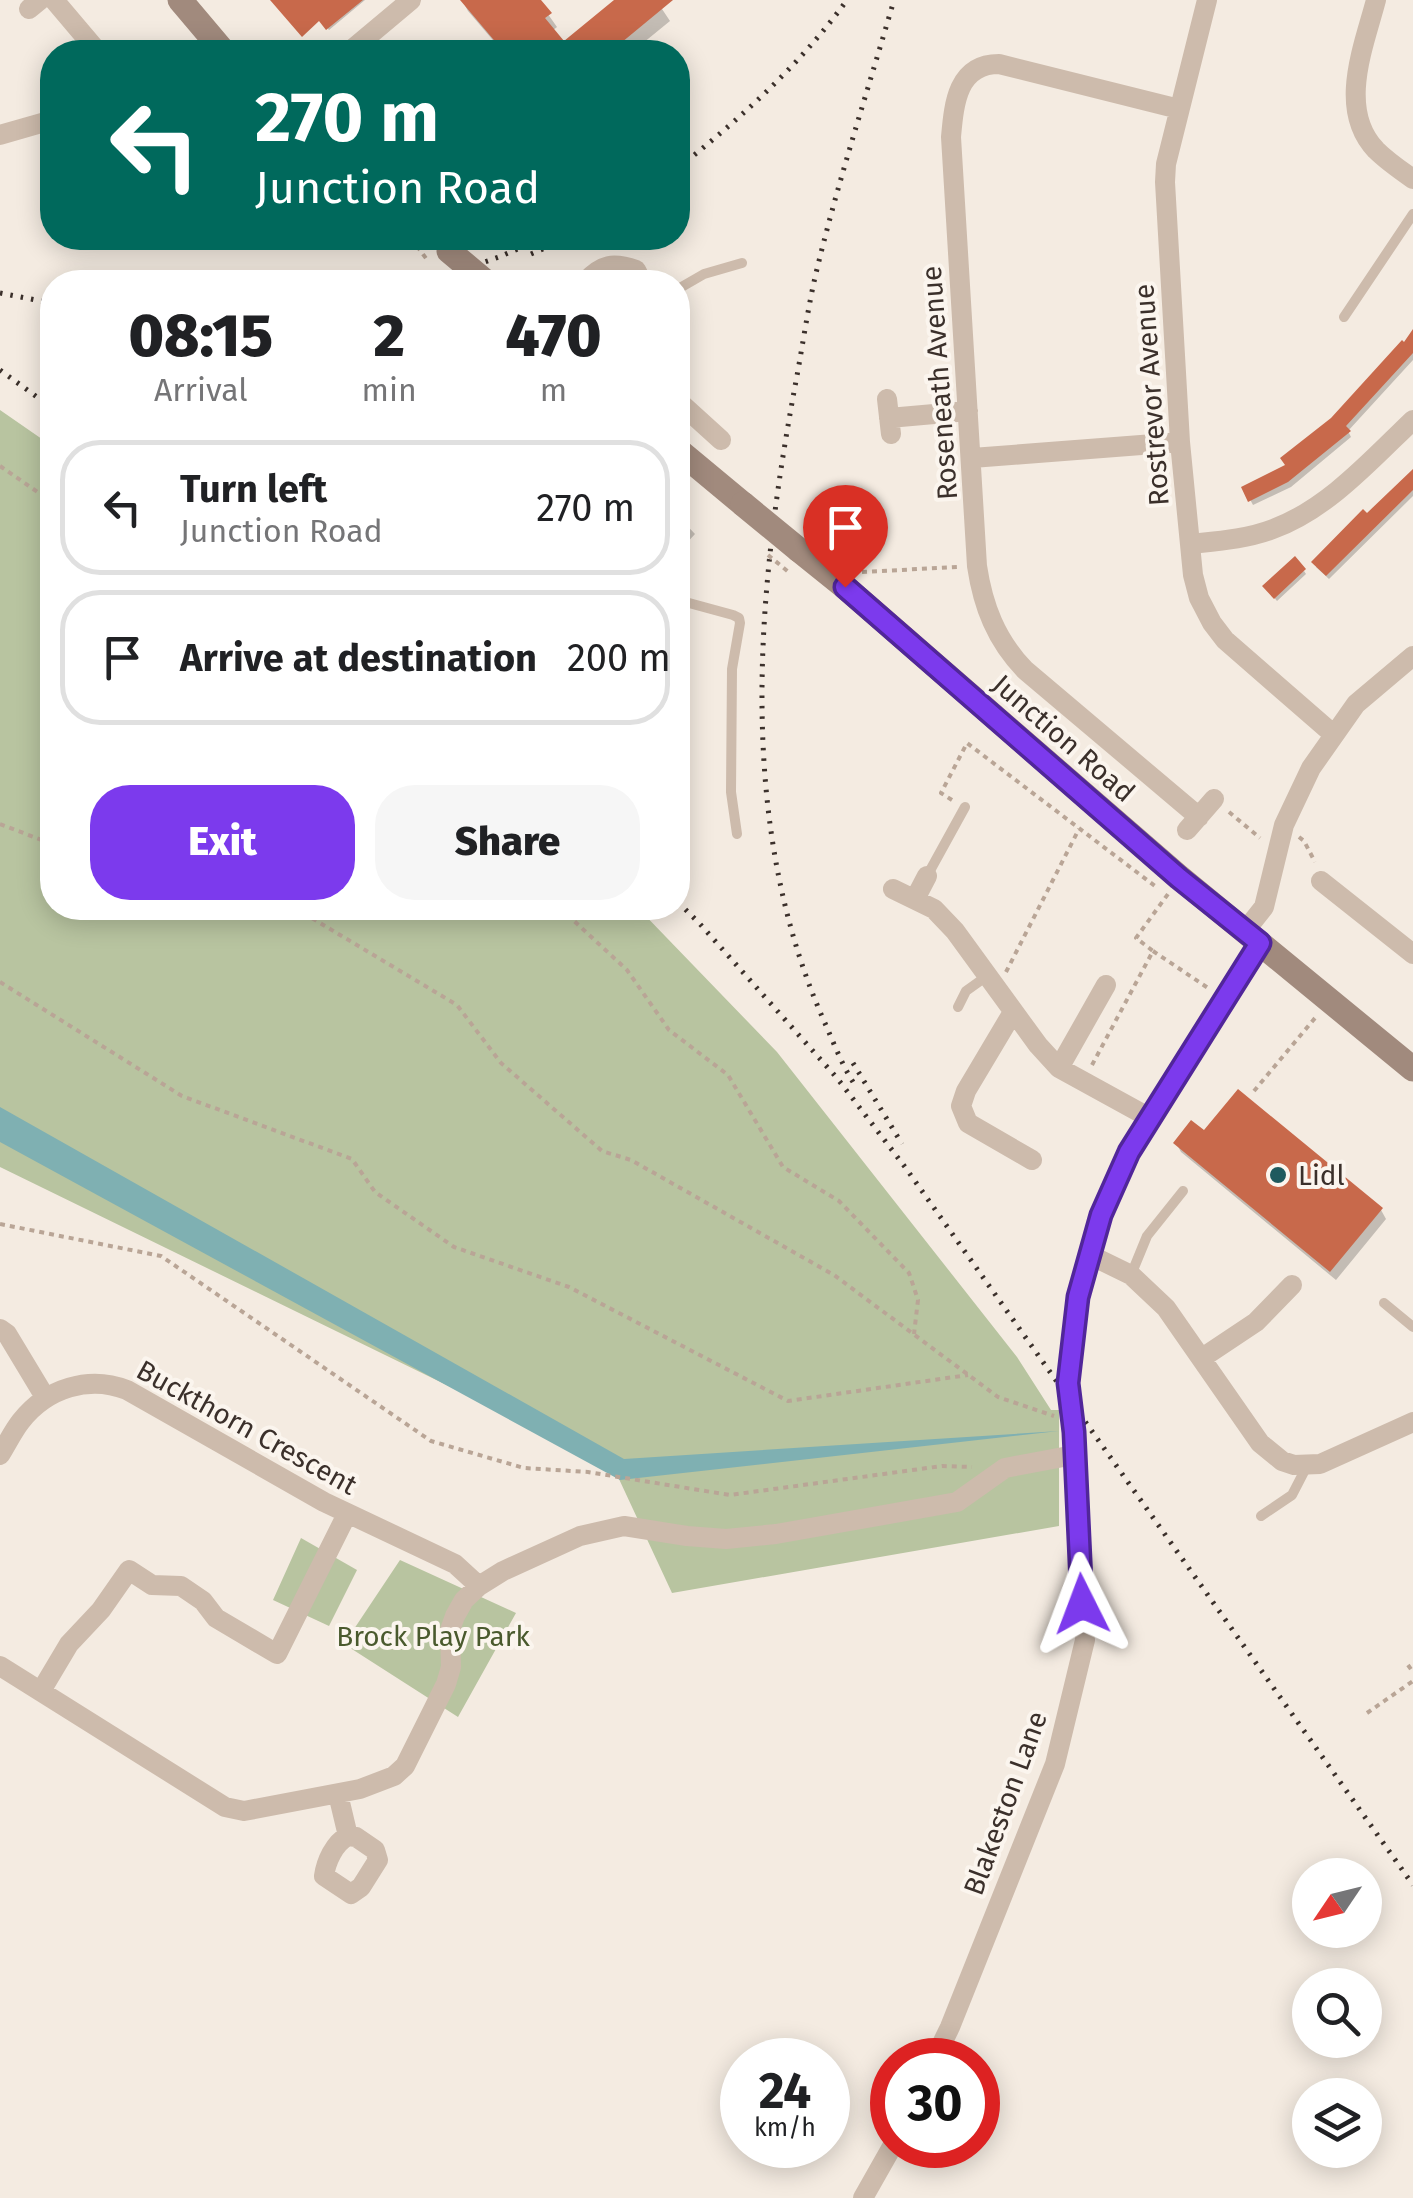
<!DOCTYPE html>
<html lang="en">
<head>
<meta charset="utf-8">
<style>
  body { margin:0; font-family:"Fira Sans",sans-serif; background:#f6f6f6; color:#202124; height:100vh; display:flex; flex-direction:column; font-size:38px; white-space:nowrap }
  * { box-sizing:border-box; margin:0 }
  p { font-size:32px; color:#757577 }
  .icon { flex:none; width:55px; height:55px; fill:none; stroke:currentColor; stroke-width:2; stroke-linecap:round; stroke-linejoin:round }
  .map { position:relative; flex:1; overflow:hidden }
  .drawer { position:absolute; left:40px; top:270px; width:650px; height:650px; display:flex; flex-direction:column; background:#fff; border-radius:40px; box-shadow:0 5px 25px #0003 }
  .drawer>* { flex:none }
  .hud { position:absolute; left:40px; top:40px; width:650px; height:210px; border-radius:40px; box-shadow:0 5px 25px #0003; background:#00695c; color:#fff; overflow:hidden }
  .needle { width:65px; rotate:235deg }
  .tools { position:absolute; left:1292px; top:1858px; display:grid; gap:20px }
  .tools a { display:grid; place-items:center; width:90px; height:90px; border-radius:50%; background:#fff; box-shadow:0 5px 25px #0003; font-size:50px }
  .speed { position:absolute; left:720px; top:2038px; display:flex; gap:20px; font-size:50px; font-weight:700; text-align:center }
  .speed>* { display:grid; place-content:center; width:130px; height:130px; border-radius:50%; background:#fff; box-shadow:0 5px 25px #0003; line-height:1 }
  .speed small { font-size:25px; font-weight:400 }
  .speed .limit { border:15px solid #d22; background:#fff; color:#111 }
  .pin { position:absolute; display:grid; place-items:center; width:85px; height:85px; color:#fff; margin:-102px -42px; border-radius:50% 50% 50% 0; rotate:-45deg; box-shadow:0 0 10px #0007 }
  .pin .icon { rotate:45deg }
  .me { position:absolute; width:110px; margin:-55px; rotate:357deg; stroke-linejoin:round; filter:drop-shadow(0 0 8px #0008) }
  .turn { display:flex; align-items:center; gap:35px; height:210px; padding:0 50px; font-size:45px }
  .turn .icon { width:130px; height:130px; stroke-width:2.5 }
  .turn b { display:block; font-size:70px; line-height:85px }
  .eta { display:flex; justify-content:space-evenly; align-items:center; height:170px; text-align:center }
  .eta b { font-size:60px; font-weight:800; line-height:70px }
  .cta { display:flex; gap:20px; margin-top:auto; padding:20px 50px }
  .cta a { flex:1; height:115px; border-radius:40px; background:#7c3aed; color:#fff; font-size:40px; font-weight:800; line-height:115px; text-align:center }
  .cta a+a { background:#f6f6f6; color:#202124 }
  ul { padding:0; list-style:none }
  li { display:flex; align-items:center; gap:30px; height:135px; margin:0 20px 15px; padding:0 30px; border:5px solid #e0e0e0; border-radius:40px }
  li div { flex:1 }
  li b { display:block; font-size:38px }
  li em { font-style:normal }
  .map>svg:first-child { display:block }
  .green { fill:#b8c4a0 }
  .water { fill:#7fb0b2 }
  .shadow { fill:#0003 }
  .building { fill:#c8694b }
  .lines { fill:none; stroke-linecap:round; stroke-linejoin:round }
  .path { stroke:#b9a596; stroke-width:4; stroke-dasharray:5 5; stroke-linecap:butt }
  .lane { stroke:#cdbbac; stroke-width:10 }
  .street { stroke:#cdbbac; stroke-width:20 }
  .secondary { stroke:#a18a7d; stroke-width:25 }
  .rail { stroke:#3b302b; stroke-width:5; stroke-dasharray:2.5 8; stroke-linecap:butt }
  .path-bridge { stroke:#b9a596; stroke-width:4; stroke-dasharray:5 5; stroke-linecap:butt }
  .secondary-bridge { stroke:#a18a7d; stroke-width:25 }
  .route-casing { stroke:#51269a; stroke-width:25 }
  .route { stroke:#7c3aed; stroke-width:18 }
  .poi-dot { fill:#1f5a5e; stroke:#fbf5ee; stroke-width:4 }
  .labels { text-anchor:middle; stroke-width:8; stroke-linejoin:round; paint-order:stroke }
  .street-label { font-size:28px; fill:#3b302b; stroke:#fbf5ee }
  .poi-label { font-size:28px; fill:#3b302b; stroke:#fbf5ee; text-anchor:start }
  .park-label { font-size:28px; fill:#4a5a2e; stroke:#fbf5ee }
</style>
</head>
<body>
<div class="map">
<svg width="1413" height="2198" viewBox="0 0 1413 2198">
  <rect width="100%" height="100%" fill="#f4ebe1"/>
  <!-- green -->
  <path class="green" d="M0,410L52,446V908H638L777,1052L1017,1357L1051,1410H1059V1526L672,1593L619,1479L510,1416L0,1167Z
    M301,1538L357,1570L329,1626L273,1600Z
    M400,1560L516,1613L458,1717L344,1644Z"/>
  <!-- water -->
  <path class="water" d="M0,1107L624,1459L1059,1431L620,1480L0,1142Z"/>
  <!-- shadow -->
  <path class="shadow" d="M332,0H365L329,30L316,13Z
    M462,0H538L557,27L552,31L564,45L618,0H656L670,21L632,52H503L468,11Z
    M1413,333V360L1348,431L1351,437L1291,487L1253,505L1244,488L1288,466L1404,346Z
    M1413,472V496L1329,579L1316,567Z
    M678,516L695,534L684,546L678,540Z
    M1304,571L1306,574L1277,601L1268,590Z
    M1204,1133L1381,1210L1386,1219L1336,1280L1181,1152L1176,1143Z"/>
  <!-- building -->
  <path class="building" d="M270,0H363L326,30L319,21L302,37Z
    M460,0H541L552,13L545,18L564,41L614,0H673L610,52H521L514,44L504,52Z
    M1413,329V353L1346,426L1351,431L1288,482L1248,502L1241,487L1285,465L1280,458L1331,418L1402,340L1404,342Z
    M1413,469V490L1326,576L1311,562L1363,509L1367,513Z
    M1295,556L1306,569L1274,599L1262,586Z
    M1238,1089L1383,1208L1330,1272L1173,1143L1191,1120L1204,1130Z"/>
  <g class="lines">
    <!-- path -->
    <path class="path" d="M411,238L428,261
      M0,466L52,502
      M862,572L957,567
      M952,800L941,793L967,743L1155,886
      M1229,812L1260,838
      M0,824L52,844
      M1299,837L1304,841L1315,862
      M295,908L457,1005L501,1063L602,1151L631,1160L834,1275L998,1397L1054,1416
      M560,908L627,970L669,1030L728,1075L783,1167L839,1201L909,1273L918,1300L914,1334
      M1153,951L1211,990
      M1006,972L1079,829
      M0,982L182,1096L352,1159L375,1192L454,1247L569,1287L788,1401L968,1375
      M1092,1065L1153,951L1136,938L1168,894
      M1254,1091L1315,1018
      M0,1224L161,1256L431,1441L524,1468L588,1472L730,1495L942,1466L972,1467
      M1408,1665L1413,1672
      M1367,1713L1413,1681"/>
    <!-- lane -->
    <path class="lane" d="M678,289L704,274L742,263
      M1344,317L1413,214
      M678,600L733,615L739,618L740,623L732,669L731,792L737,834
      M927,876L965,807
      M958,1007L966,991L987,976
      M1131,1275L1147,1236L1183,1191
      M1384,1303L1413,1327
      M1261,1516L1292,1495L1307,1466"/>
    <!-- street -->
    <path class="street" d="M54,0L98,52
      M1207,0L1166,164L1165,182L1180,442L1193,575L1199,598L1212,623L1225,640L1333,734
      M1376,0C1364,46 1337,109 1376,150C1387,161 1400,170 1413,179
      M29,9L40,0
      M349,52L411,0
      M1179,109L999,64C957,64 954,104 951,137L977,566C983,606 996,640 1025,670L1199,817
      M0,135L52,120
      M585,282C602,264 613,262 636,270L642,282
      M887,399L891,434
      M678,401L721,440
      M889,418L968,411
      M972,458L1180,442
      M1190,544C1218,541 1247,539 1273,529C1328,509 1372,459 1413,420
      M1187,830L1214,799
      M1321,881L1413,954
      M893,889L934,909L955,931L1038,1045L1059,1068L1150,1118
      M915,899L927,876
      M1245,931L1264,907L1284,825L1311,768L1356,704L1413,656
      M1013,1012L966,1091L961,1106L968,1123L1032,1160
      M1059,1068L1106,985
      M1090,1255L1131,1275L1166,1308L1260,1443L1282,1461L1294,1465L1320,1464L1413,1422
      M0,1329L7,1334L45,1397
      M1202,1358L1256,1322L1292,1285
      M0,1455C7,1444 13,1431 21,1421C47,1388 89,1375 127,1390L324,1502L455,1564L479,1586
      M0,1666L225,1807L244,1811L360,1789L394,1776L405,1766L446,1684L451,1667L450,1630L455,1616L464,1600L479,1586L503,1571L580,1536L624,1526L687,1536L726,1539L776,1534L957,1502L1005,1468L1074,1455
      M41,1691L69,1644L101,1610L129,1570L152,1585L181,1586L203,1601L216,1618L277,1654L347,1514
      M338,1794L348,1836
      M348,1836L356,1837L375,1850L378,1860L361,1887L351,1894L324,1876C326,1862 334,1843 348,1836Z
      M934,2060L950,2027L1055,1764L1085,1640L1074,1432L1068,1383L1078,1297L1101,1215L1129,1153L1260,943
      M863,2198L893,2145"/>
    <!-- secondary -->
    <path class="secondary" d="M180,0L224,52
      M678,450L743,504
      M799,550L845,587L1179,877L1413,1069"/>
    <!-- rail -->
    <path class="rail" d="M678,168C741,118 800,65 847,0
      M531,254L568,238
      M426,282L499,257L543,238
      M0,293L52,303
      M0,370L52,408
      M678,902L700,924L837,1078L905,1167L1413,1885
      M853,1063L902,1144
      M853,1082C841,1063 833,1041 824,1021C735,820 757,590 796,381C803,344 808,306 817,269C839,178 868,90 894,0"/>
    <!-- path-bridge -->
    <path class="path-bridge" d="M768,555L791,574"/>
    <!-- secondary-bridge -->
    <path class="secondary-bridge" d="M449,251L486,282
      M743,504L799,550"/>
  </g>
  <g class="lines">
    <defs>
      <path id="route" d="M845,587L1179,878L1260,943L1129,1152L1101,1215L1078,1297L1068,1383L1074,1432L1082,1604"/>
    </defs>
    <!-- route casing -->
    <use href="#route" class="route-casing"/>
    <!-- route -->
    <use href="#route" class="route"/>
  </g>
  <!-- markers -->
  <circle class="poi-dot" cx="1278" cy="1175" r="10"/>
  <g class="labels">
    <!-- street labels -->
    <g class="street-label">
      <text transform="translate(939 383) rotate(-94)" y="10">Roseneath Avenue</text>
      <text transform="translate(1151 395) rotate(-94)" y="10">Rostrevor Avenue</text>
      <text transform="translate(1064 738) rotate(41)" y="10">Junction Road</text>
      <text transform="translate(247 1427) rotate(29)" y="10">Buckthorn Crescent</text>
      <text transform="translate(1005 1803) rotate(-70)" y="10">Blakeston Lane</text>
    </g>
    <!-- poi labels -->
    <g class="poi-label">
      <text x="1298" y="1185">Lidl</text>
    </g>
    <!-- park labels -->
    <g class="park-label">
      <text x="433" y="1646">Brock Play Park</text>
    </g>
  </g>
</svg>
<div class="tools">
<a><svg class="needle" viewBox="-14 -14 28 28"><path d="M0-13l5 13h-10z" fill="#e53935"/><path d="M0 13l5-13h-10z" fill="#757577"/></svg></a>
<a><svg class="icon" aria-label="search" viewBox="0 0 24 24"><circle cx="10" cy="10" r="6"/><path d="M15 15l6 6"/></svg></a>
<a><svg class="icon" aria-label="layers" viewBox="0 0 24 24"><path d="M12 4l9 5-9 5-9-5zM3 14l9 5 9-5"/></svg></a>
</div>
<div class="speed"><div>24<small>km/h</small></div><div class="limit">30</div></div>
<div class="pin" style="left:845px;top:587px;background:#d93025"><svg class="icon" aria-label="arrive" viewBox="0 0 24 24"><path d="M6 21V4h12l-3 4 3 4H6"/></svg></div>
<svg class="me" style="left:1082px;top:1604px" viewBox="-20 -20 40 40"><path d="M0-17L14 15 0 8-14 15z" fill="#7c3aed" stroke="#fff" stroke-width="4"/></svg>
<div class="hud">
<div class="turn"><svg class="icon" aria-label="left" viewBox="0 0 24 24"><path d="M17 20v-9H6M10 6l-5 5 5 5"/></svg><div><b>270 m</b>Junction Road</div></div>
</div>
<section class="drawer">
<div class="eta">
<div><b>08:15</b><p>Arrival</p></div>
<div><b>2</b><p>min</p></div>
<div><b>470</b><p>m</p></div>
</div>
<ul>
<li><svg class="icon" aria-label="left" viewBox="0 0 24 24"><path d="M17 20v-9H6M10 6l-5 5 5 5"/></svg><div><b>Turn left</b><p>Junction Road</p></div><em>270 m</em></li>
<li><svg class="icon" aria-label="arrive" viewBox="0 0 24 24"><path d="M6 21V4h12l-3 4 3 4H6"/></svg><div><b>Arrive at destination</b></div><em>200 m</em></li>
</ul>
<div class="cta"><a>Exit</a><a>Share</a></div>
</section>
</div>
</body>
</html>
